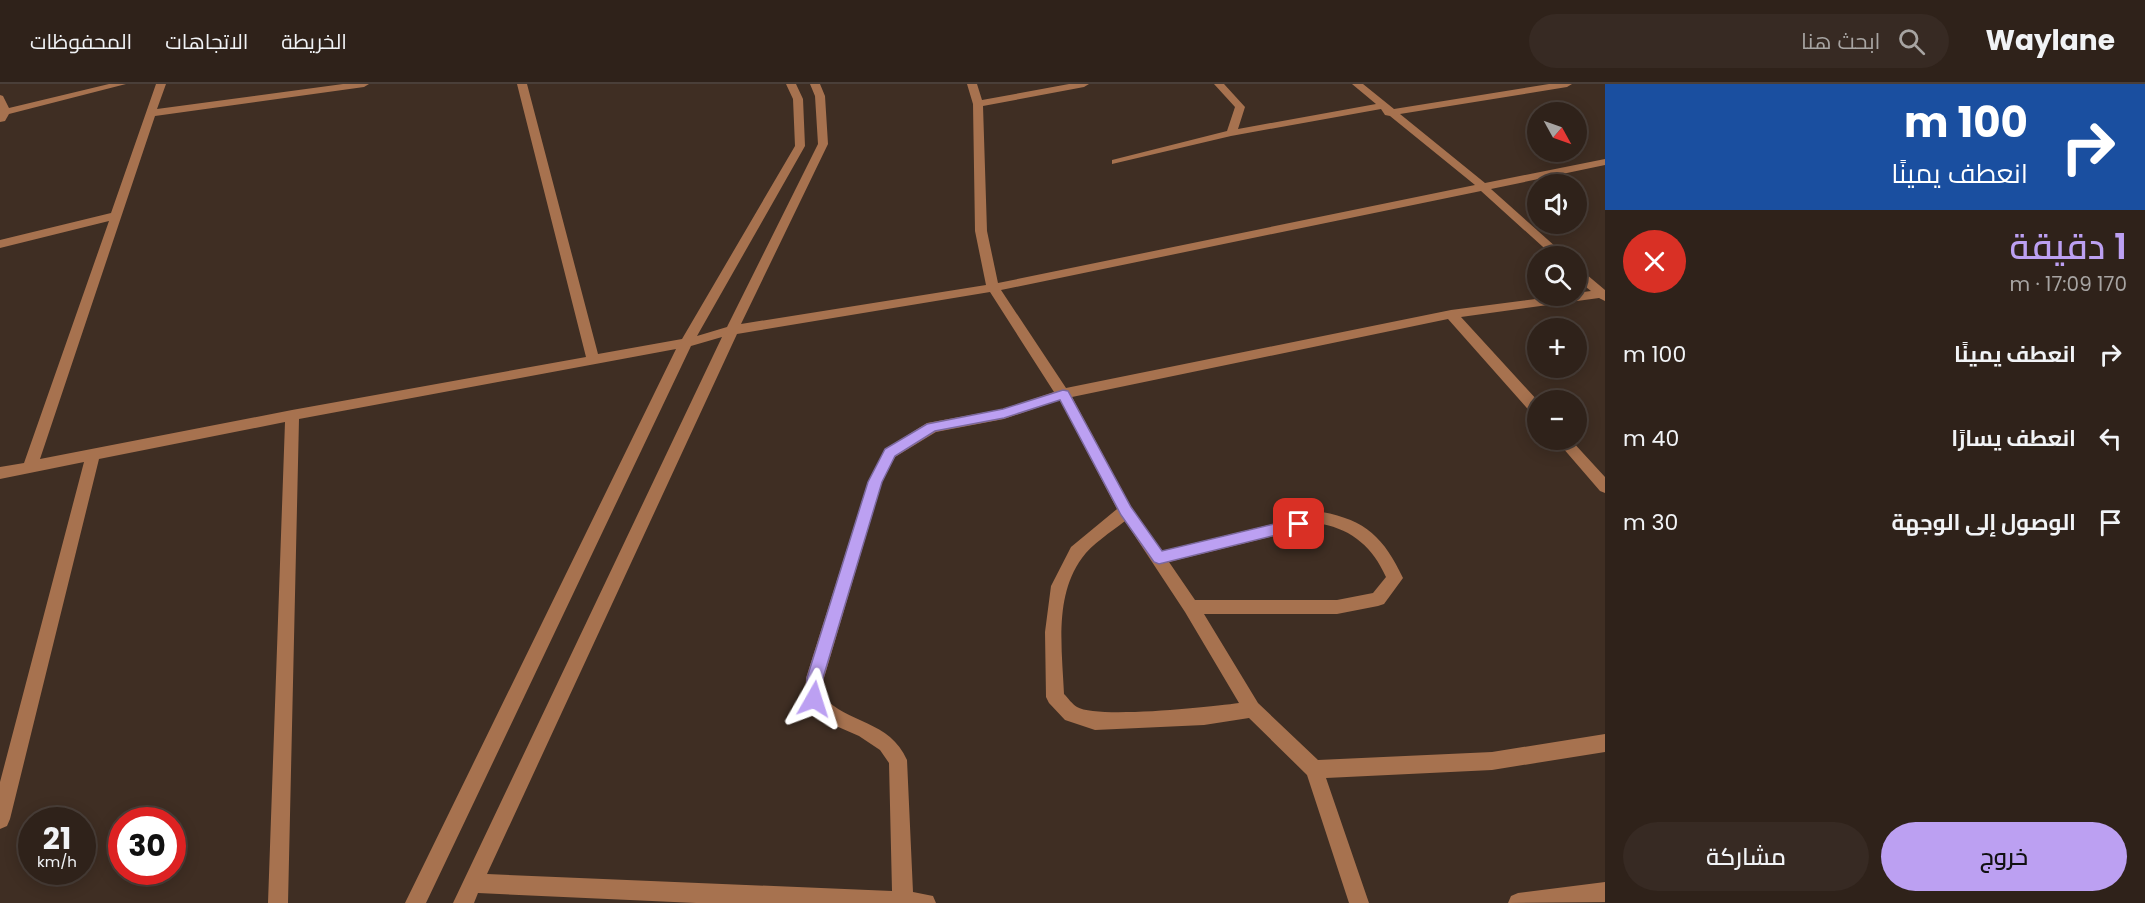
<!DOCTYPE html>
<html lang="ar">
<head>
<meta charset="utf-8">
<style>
  body { margin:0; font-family:Poppins,Cairo,sans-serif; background:#372a23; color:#f1f3f6; direction:rtl; height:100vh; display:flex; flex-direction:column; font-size:22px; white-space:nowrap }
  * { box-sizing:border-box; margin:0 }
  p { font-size:20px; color:#a7a4a2 }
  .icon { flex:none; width:33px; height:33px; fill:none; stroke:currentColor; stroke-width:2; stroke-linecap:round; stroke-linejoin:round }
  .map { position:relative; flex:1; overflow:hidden; direction:ltr }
  .side { display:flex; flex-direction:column; background:#2f221a; width:540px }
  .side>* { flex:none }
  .top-card { background:#1a4fa0; color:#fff; overflow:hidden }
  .needle { width:39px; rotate:130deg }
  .tools { position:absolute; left:1527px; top:18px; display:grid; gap:12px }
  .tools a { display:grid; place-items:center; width:60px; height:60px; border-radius:50%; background:#2f221a; box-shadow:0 3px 15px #0003,0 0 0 2px #4a3f39; font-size:30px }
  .speed { position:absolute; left:18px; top:723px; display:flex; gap:12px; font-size:30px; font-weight:700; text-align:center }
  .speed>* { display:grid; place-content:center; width:78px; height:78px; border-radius:50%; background:#2f221a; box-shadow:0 3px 15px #0003,0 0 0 2px #4a3f39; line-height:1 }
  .speed small { font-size:15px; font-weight:400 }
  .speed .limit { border:9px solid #d22; background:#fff; color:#111 }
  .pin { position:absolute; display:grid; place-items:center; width:51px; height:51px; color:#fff; margin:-26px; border-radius:12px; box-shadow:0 3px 9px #0006 }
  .me { position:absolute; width:66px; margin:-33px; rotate:6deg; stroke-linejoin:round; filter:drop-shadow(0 0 4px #0008) }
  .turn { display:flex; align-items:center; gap:21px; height:126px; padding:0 18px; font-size:27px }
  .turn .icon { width:78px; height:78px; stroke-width:2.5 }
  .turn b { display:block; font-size:42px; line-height:51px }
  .round { display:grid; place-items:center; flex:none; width:63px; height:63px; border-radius:32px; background:#372a23 }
  .head { display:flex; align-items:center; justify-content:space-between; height:102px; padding:0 18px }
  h1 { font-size:36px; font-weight:600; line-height:45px; color:#bca0f2 }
  .primary-button { display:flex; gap:12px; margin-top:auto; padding:12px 18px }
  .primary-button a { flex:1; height:69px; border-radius:36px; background:#bca0f2; color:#111; font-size:24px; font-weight:600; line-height:69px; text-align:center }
  .primary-button a+a { background:#372a23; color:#f1f3f6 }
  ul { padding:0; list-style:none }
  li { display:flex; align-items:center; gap:18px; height:84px; padding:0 18px }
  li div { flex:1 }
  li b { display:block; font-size:22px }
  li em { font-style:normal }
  header { display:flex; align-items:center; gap:36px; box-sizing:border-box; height:84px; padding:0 30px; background:#2f221a; border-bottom:2px solid #4a3f39 }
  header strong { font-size:28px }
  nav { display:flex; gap:33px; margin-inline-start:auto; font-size:21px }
  .search { width:420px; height:54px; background:#372a23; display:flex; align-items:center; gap:15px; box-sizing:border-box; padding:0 21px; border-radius:33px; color:#a7a4a2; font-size:22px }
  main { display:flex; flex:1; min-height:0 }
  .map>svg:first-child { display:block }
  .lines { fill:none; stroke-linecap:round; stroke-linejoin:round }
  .minor { fill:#a7724f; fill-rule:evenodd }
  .route { fill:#bca0f2; stroke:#7a689d; stroke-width:1.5 }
</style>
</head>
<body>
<header>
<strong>Waylane</strong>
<div class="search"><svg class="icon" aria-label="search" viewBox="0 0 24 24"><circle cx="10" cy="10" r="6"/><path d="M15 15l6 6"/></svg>ابحث هنا</div>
<nav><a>الخريطة</a><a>الاتجاهات</a><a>المحفوظات</a></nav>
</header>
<main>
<section class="side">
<div class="top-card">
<div class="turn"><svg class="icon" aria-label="right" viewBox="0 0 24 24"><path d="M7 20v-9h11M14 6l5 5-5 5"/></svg><div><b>100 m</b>انعطف يمينًا</div></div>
</div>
<div class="head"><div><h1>1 دقيقة</h1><p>170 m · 17:09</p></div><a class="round" style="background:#d93025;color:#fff"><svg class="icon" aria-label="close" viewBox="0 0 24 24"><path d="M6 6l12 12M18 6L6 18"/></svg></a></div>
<ul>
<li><svg class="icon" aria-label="right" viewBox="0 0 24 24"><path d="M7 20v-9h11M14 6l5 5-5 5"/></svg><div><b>انعطف يمينًا</b></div><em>100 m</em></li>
<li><svg class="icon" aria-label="left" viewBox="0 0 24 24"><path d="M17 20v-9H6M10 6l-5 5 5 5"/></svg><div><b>انعطف يسارًا</b></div><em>40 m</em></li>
<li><svg class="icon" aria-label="arrive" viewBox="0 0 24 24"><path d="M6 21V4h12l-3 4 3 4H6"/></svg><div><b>الوصول إلى الوجهة</b></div><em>30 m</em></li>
</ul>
<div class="primary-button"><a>خروج</a><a>مشاركة</a></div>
</section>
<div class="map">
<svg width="1605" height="819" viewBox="0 0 1605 819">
  <rect width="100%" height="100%" fill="#3f2e23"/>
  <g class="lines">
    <!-- minor -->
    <path class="minor" d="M109,0H126L9,30L5,37L0,38V11L3,12L9,24Z
      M156,0H166L157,25L343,0H369L364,3L155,32L40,375L292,326L586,273L517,0H527L598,270L682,255L795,62L793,15L786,0H796L803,15L805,62L697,252L727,243L818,60L815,12L810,0H820L825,12L828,60L741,240L986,201L975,147L973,20L967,0H977L982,16L1069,0H1089L1084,3L983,22L987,147L998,199L1475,101L1390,32L1385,31L1381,25L1231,52L1112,80V76L1227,47L1235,23L1214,0H1224L1245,23L1238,45L1376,20L1352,0H1363L1394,25L1549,0H1572L1567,3L1400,30L1485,99L1605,75V81L1491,105L1566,172H1553L1481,107L1001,206L1066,304L1451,226L1559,212H1576V209L1591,207L1576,195V184L1580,185L1605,206V217L1599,214L1461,233L1538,317V332L1533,331L1448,235L1072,313L1131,423L1162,467L1322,428C1366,436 1384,454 1403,494L1384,520L1378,522L1337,530H1204L1258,619L1318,676L1492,668L1605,650V668L1492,686L1326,694L1369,819H1349L1307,691L1249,634L1204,641L1095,646L1065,636L1049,619L1046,613L1045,548L1051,502L1071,463L1117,425L1060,316L1004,335L936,348L895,373L882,398L824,594L823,612C847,640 890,636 907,676L913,808L933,812L936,819H696L478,809L474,819H453L722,253L691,262L426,819H405L676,265L299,335L288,819H268L285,338L99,375L10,735L7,742L0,745V698L84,378L0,395V383L24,379L109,137L0,164V156L111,129ZM990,208L1054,308L1003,325L927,339L885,365L868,398L806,594L805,615L820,635L859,652L880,666L889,679L892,807L487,790L737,250ZM1125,437L1185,528L1239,619C1211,623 1097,635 1077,623C1072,620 1068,614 1064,610C1062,565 1054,512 1082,474C1092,460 1111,448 1125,437ZM1322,440C1353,446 1373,464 1386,493L1373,509L1337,516H1195L1169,478Z
      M1556,356H1571L1605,393V409L1600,407Z
      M1605,798V818L1508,819L1511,812L1518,809Z"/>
  </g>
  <!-- route -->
  <path class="route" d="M1063,306L1068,307L1131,423L1162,467L1299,434L1304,436L1306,440L1304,444L1159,480L1154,478L1121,431L1060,316L1004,334L935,347L895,372L882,398L823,594L822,615L820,620L814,623L809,620L806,615L807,594L868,398L885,365L927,340L1003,325Z"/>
</svg>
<div class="tools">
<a><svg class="needle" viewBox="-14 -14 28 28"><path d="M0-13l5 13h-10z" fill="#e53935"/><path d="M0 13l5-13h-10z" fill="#a7a4a2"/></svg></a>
<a><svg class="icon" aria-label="sound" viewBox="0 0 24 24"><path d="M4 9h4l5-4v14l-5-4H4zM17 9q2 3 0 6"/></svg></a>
<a><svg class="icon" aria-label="search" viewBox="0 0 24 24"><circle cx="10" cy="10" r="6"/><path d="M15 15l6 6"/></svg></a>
<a>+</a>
<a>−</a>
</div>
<div class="speed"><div>21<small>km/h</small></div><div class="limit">30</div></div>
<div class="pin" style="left:1299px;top:440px;background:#d93025"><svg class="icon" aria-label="arrive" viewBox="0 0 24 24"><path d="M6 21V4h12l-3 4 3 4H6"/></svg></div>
<svg class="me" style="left:814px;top:615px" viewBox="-20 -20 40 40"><path d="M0-17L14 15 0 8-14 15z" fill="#bca0f2" stroke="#fff" stroke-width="4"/></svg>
</div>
</main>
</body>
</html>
